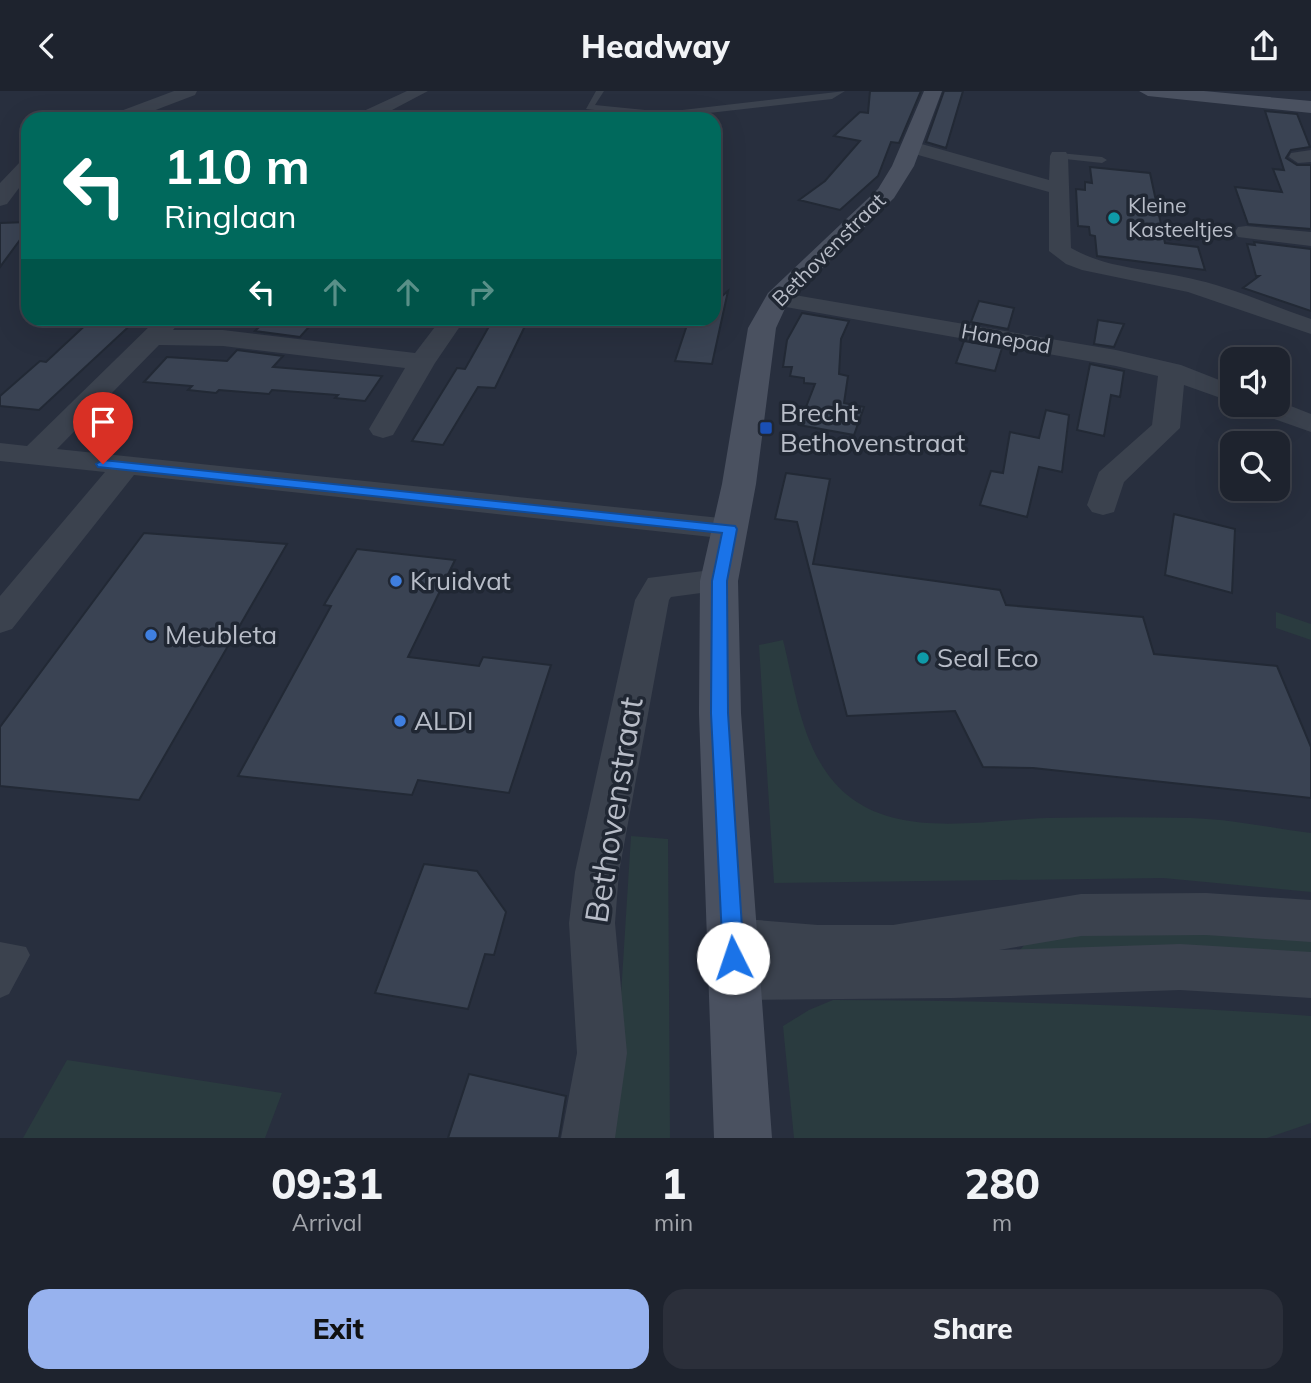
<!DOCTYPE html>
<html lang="en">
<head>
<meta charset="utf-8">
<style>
  body { margin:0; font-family:Mulish,sans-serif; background:#2b2f3a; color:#f1f3f6; height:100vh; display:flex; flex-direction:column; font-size:26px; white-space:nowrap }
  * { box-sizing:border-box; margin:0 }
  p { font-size:23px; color:#a1a4aa }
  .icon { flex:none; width:38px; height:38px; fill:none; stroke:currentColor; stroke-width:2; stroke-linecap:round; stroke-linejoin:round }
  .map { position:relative; height:1047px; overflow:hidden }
  .sheet { display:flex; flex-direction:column; background:#1e232e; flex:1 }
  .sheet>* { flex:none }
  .banner { position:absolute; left:21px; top:21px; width:700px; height:214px; border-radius:21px; box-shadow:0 7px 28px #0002,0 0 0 2px #3c404a; background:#00695c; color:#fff; overflow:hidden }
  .fabs { position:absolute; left:1220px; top:256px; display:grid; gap:14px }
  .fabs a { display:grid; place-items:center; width:70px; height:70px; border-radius:14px; background:#1e232e; box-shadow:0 7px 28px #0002,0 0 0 2px #3c404a; font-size:35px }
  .pin { position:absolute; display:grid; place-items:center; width:60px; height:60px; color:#fff; margin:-72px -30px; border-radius:50% 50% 50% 0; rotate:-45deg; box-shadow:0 0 7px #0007 }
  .pin .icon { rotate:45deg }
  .me { position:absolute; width:77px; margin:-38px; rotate:356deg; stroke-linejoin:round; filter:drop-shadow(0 0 5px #0008) }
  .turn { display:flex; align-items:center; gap:24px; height:147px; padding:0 28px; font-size:32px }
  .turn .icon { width:91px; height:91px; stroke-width:2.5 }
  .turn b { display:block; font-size:49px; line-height:60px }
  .lanes { display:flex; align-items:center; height:66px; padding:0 28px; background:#0003; justify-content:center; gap:35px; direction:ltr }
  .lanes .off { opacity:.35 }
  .eta { display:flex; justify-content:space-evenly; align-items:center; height:119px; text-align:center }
  .eta b { font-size:42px; font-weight:800; line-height:49px }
  .button { display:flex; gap:14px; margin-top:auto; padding:14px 28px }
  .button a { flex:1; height:80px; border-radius:21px; background:#97b2ee; color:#111; font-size:28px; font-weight:800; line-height:80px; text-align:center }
  .button a+a { background:#2b2f3a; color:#f1f3f6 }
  header { display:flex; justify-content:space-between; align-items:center; height:91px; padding:0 28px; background:#1e232e; font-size:32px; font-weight:800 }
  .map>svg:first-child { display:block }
  .green { fill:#2a3b3f }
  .building { fill:#3a4353; stroke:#222935; stroke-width:2 }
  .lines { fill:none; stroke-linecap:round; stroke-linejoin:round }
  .lane { fill:#3b424e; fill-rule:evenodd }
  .street { fill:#3b424e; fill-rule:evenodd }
  .secondary { fill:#4a5160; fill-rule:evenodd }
  .route { fill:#1a73e8; stroke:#114b97; stroke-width:2 }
  .culture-dot { fill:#0f9aa8; stroke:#202733; stroke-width:2.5 }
  .transit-dot { fill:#1a4fb4; stroke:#202733; stroke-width:2.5 }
  .shop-dot { fill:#3f7fe0; stroke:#202733; stroke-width:2.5 }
  .labels { text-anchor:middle; stroke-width:7; stroke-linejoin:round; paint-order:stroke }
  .far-poi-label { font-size:21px; fill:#b8bdc8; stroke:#202733; text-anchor:start }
  .far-street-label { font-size:21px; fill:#b8bdc8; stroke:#202733 }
  .poi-label { font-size:26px; fill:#b8bdc8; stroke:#202733; text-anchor:start }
  .near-street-label { font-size:32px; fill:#b8bdc8; stroke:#202733 }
</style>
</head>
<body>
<header><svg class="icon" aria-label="back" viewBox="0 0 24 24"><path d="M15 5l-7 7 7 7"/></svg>Headway<svg class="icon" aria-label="share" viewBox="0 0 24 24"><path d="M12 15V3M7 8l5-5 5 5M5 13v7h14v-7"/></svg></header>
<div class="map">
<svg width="1311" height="1047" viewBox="0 0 1311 1047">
  <rect width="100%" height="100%" fill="#282f3e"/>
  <!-- green -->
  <path class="green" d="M1276,521L1311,533V549L1276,537Z
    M783,549C796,601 802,665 846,703C899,748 983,729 1047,727C1094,726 1142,726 1190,727C1230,728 1271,737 1311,742V801L1163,787L774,792L759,554Z
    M631,745L668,748L670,1047H612Z
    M1097,834L1311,845V868L1020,859L1032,845Z
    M833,909C993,910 1152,913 1311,925V1032L1267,1047H794L783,935L809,919Z
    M67,969L282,1002L265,1047H23Z"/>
  <!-- building -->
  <path class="building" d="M870,0H921L899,52L891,51L878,85L840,119L799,109L825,90L860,50L834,45L860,21L868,22Z
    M944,0H963L946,57L926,51Z
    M1265,20L1297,23L1310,56L1291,59L1286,67L1297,74H1311V138L1248,133L1235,96L1282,101L1273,78L1284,79Z
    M1090,76L1150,82L1165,152L1198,156L1205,179L1097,165L1095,145L1090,144L1089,136L1078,135L1076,98L1085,99V91L1092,92Z
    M28,131V138L0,176V132Z
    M1254,151L1311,158V220L1243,197L1259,185H1256L1247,153L1255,154Z
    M728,200L712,273L675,270L689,228H714V212Z
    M979,210L1014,217L1008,238L971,231Z
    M802,222L849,230L841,248L839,283L848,285L844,312L864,316L854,344L799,334L815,293L804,292V287L790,285L792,276H783L787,249Z
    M92,228H137L39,319L0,315V305L40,270L46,271Z
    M267,228H316L300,246L255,240Z
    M1098,229L1124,233L1114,256L1094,253Z
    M492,230L526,233L495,297L478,296L443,354L412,350L457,277L465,278Z
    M964,250L1002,257L995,280L956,272Z
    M237,259L283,265L273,276L382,285L365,310L335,307L338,304L272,299L269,303L219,299L216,302L188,299L192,295L144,291L167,266L227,270Z
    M1090,273L1124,280L1120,306L1111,304L1104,345L1077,339Z
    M1046,319L1069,324L1062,381L1039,376L1027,426L980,414L991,380L1003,382L1010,341L1039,347Z
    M786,382L830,388L813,473L1000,499L1006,514L1143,526L1154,563L1277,575L1311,656V707L1033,677L983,676L955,620L847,625L797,431L775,428Z
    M1174,423L1235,438L1232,502L1165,484Z
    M144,442L287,453L139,709L0,695V636Z
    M357,458L455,469L408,566L479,575L483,566L551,574L509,702L418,689L412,704L238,685L331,515L324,514Z
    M424,773L477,780L506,821L494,864L485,863L468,918L375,902Z
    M469,983L566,1005L559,1047H448Z"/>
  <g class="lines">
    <!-- lane -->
    <path class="lane" d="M596,0H604L595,14L665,21L845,0L832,8L665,27L586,18Z
      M1059,62L1102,66L1107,69L1102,72L1056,67L1054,65Z
      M0,851L26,856L30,864L9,903L0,907Z"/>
    <!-- street -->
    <path class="street" d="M174,0H197L195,4L132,28H107L110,24Z
      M407,0H428L375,28H352L355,24Z
      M911,50L1049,89L1050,65L1052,61H1066L1068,65L1071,157C1109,179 1155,178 1197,189C1236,198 1273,215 1311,228V243L1188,201L1082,179L1066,173L1049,160V101L904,60L902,56L904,52Z
      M1311,59V71L1298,72L1289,66L1291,62Z
      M28,68V85L7,113L0,115V92L21,70Z
      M1246,135L1311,141V155L1238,146L1235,141L1238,136Z
      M777,201L1116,259L1181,274L1232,294V311L1184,294L1180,337L1124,391L1114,421L1103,424L1092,421L1087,414L1099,381L1152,334L1158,285L1116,275L769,213L765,208L769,203Z
      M157,228H182L173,239H223L415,262L441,228H465L435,272L393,344L383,347L373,344L369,338L405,277L223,255L159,254L57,358L730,428L741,431L746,438L741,445L730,448L134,384L12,538L0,542V505L105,381L0,370V352L27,355Z
      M1278,310L1311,323V341L1249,319L1245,313H1278Z
      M719,478L731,482L736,490L731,498L671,506L669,509L619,781L615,832L627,962L615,1047H561L577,962L569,832L575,781L635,509L648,487Z
      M1206,802L1311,809V851L1206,844L1081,845L999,859L1180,853L1311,861V907L1180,899L952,907L735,909L718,902L711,886L718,870L723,868L716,864L709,849L716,834L732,827L818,834H893L1081,803Z"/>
    <!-- secondary -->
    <path class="secondary" d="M924,0H942L914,75L894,107L788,211L776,237L756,393L738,490L741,622L772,1047H714L699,622L700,490L722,393L748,237L768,202L878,98L892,75Z
      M1139,0H1204L1311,10V22L1148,5Z"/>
  </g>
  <!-- route -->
  <path class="route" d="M103,369L735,435L737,438L727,490L728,622L744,867L741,875L733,878L726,875L723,867L711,622L712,490L722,442L98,376L96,373Z"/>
  <!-- markers -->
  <g class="culture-dot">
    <circle cx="1114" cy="127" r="7"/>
    <circle cx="923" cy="567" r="7"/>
  </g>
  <rect class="transit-dot" x="759" y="330" width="14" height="14" rx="3.5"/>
  <g class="shop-dot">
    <circle cx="396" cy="490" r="7"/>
    <circle cx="151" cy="544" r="7"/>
    <circle cx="400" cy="630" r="7"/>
  </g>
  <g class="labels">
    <!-- far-poi labels -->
    <g class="far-poi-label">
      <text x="1128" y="122">Kleine<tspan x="1128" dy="24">Kasteeltjes</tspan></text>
    </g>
    <!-- far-street labels -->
    <g class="far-street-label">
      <text transform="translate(829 159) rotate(-45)" y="7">Bethovenstraat</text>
      <text transform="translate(1006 248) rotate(10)" y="7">Hanepad</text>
    </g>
    <!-- poi labels -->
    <g class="poi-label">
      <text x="780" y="331">Brecht<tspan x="780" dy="30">Bethovenstraat</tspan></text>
      <text x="410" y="499">Kruidvat</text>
      <text x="165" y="553">Meubleta</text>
      <text x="937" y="576">Seal Eco</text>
      <text x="414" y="639">ALDI</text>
    </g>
    <!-- near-street labels -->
    <g class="near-street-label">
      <text transform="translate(614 719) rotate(-81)" y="11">Bethovenstraat</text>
    </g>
  </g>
</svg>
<div class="fabs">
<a><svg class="icon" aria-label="sound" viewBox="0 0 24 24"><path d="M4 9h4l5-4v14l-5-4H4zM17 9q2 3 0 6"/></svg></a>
<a><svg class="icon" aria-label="search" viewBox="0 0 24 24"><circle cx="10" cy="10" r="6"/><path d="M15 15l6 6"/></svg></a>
</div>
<div class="pin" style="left:103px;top:373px;background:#d93025"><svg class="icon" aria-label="arrive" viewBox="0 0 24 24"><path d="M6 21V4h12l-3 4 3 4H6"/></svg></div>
<svg class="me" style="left:733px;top:867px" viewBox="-20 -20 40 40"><circle r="19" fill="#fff"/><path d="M0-13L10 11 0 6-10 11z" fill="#1a73e8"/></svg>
<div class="banner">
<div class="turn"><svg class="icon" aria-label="left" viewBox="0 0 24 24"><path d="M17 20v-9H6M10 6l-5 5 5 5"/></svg><div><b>110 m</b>Ringlaan</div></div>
<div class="lanes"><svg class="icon" aria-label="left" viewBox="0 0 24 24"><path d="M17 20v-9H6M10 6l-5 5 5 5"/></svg><svg class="icon off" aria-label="ahead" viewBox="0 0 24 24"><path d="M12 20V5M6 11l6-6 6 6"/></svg><svg class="icon off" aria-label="ahead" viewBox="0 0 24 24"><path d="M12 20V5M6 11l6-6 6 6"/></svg><svg class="icon off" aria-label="right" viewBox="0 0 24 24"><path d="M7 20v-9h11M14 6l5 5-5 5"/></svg></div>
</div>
</div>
<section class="sheet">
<div class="eta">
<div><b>09:31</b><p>Arrival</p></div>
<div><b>1</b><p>min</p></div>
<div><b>280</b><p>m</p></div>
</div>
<div class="button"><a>Exit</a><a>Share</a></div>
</section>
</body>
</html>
